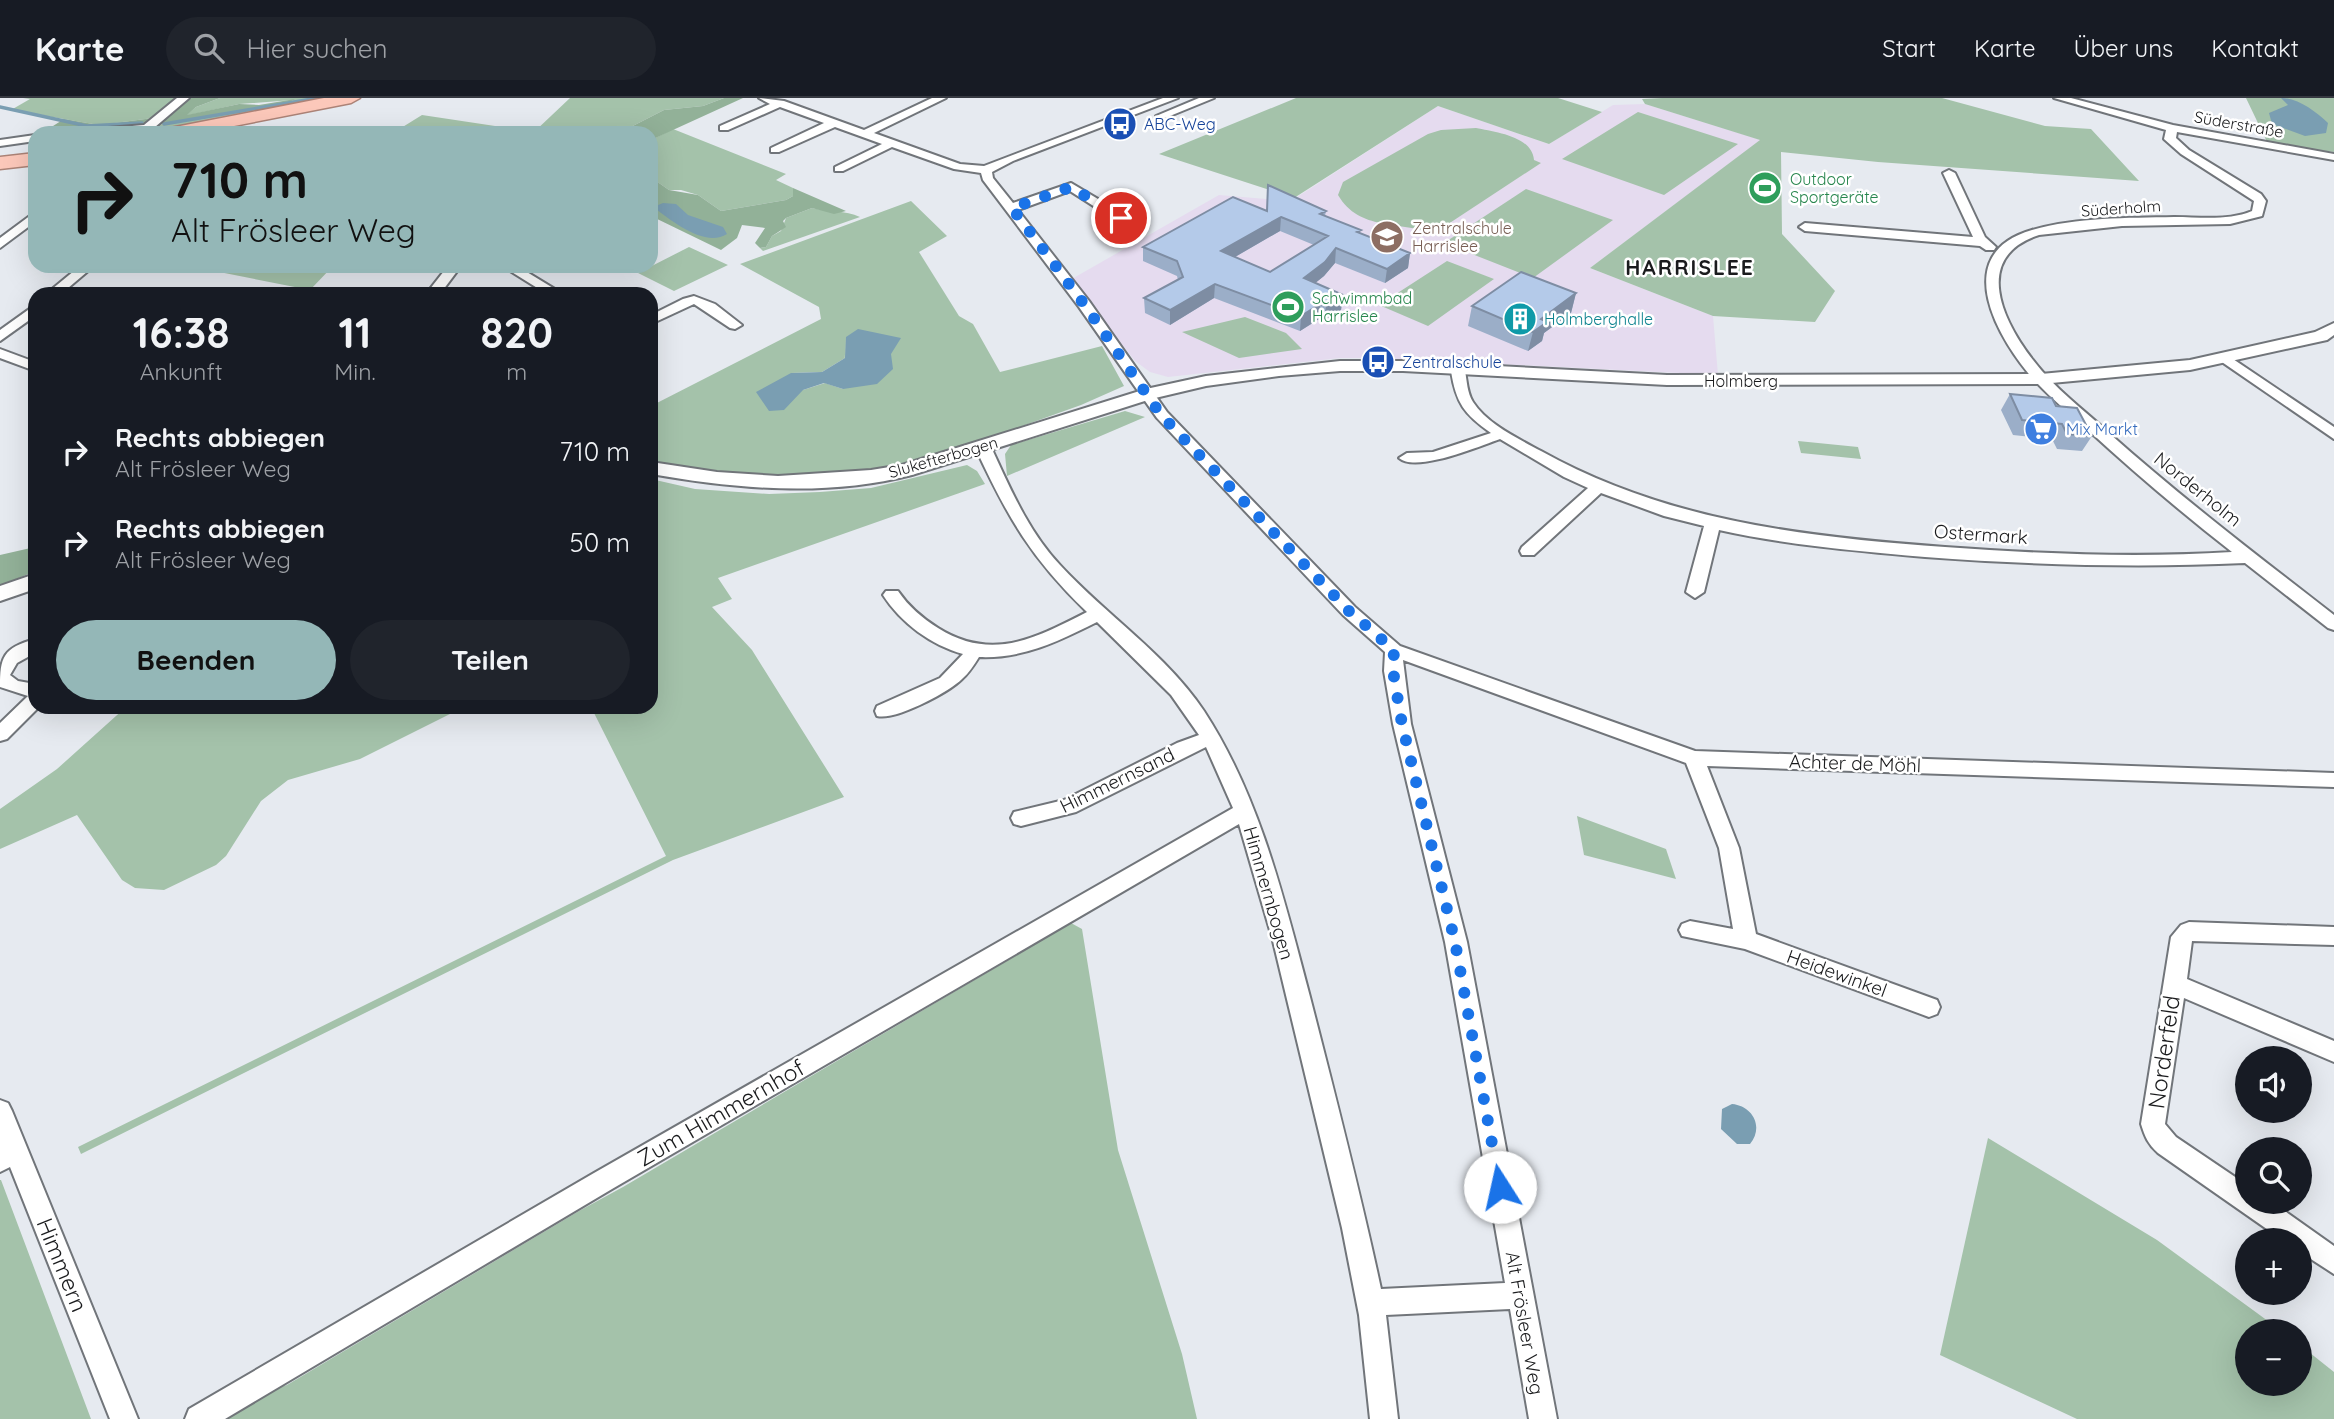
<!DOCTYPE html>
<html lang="de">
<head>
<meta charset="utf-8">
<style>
  body { margin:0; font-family:Quicksand,sans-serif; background:#20242c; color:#f1f3f6; height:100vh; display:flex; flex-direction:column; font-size:26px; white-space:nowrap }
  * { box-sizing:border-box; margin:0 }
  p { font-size:23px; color:#9ea1a6 }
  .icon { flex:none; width:38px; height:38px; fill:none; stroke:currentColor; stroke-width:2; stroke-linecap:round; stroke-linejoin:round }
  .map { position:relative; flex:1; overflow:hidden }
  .panel { position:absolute; left:28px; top:189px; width:630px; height:427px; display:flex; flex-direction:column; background:#171b24; border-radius:21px; box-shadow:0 7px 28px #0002 }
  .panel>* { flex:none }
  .hud { position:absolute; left:28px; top:28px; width:630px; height:147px; border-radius:21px; box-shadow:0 7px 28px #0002; background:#94b7b7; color:#111; overflow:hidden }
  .buttons { position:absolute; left:2235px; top:948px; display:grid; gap:14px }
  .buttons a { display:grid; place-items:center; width:77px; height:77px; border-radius:50%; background:#171b24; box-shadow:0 7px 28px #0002; font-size:35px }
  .pin { position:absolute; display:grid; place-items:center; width:60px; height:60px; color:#fff; margin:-30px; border:4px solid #fff; border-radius:50%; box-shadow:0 2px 7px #0007 }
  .me { position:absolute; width:77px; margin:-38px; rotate:350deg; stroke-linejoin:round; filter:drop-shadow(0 0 5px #0008) }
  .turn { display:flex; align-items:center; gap:24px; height:147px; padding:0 28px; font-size:32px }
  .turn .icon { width:91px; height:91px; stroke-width:2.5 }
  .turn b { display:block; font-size:49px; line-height:60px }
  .eta { display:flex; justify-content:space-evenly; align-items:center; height:119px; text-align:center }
  .eta b { font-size:42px; font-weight:700; line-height:49px }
  .action { display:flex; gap:14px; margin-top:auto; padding:14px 28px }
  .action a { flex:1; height:80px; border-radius:42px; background:#94b7b7; color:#111; font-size:28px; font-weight:700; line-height:80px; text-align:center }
  .action a+a { background:#20242c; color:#f1f3f6 }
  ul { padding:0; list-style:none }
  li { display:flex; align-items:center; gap:21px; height:91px; padding:0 28px }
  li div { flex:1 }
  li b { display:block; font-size:26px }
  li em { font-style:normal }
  header { display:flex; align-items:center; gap:42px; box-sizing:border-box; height:98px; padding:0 35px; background:#171b24; border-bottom:2px solid #363941 }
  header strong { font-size:33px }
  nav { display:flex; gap:38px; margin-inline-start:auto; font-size:24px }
  .search { width:490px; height:63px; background:#20242c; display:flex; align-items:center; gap:18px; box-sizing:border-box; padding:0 24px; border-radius:38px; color:#9ea1a6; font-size:26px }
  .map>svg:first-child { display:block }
  .education { fill:#e5dbef }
  .green { fill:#a4c2aa; fill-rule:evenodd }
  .forest { fill:#92b198 }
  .water { fill:#7a9eb2 }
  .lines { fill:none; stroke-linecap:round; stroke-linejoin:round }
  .stream { stroke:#7a9eb2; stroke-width:3.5 }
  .minor-casing { stroke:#71757a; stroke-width:4 }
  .tertiary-casing { stroke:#71757a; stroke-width:4 }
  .trunk-casing { stroke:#ac8377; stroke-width:3 }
  .minor { fill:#fff; fill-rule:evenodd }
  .tertiary { fill:#fff; fill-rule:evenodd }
  .trunk { fill:#fcc8ba; fill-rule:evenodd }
  .wall { fill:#9baec8; fill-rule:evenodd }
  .shaded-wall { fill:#7e8da3 }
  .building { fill:#b4cae9; stroke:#7e8da3; stroke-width:2; fill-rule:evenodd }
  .route { stroke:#1a73e8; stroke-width:12; stroke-dasharray:0 21.6 }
  .labels { text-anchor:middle; stroke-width:5; stroke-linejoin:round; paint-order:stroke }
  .far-transit-label { font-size:16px; fill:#164399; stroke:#fff; text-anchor:start }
  .far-street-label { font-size:16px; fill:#1a1b1d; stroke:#fff }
  .far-leisure-label { font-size:16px; fill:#27864d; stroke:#fff; text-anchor:start }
  .far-education-label { font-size:16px; fill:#785e54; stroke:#fff; text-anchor:start }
  .far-culture-label { font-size:16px; fill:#0d838f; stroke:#fff; text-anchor:start }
  .far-shop-label { font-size:16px; fill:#366cbe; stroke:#fff; text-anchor:start }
  .street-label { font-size:19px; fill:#1a1b1d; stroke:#fff }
  .far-district-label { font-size:21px; font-weight:bold; letter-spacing:2px; fill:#1a1b1d; stroke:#fff }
  .near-street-label { font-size:23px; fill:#1a1b1d; stroke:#fff }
</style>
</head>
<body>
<header>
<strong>Karte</strong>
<div class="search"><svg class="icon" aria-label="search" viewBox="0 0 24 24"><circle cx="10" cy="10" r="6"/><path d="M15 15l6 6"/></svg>Hier suchen</div>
<nav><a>Start</a><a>Karte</a><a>Über uns</a><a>Kontakt</a></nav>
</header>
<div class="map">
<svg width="2334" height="1321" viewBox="0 0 2334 1321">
  <rect width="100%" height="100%" fill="#e6eaf0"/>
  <!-- education -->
  <path class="education" d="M1645,6L1761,42L1590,170L1713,218L1718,277L1378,260H1340L1168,279L1150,274L1135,263L1070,182L1219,97L1291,103L1438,8L1549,46L1613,7Z"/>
  <!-- green -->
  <path class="green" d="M23,0H176L153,20L99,27L11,12L30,1Z
    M220,0H332L149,34L157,27L283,8L293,2L239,6L185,18L196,9Z
    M570,0H724L703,8L664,12L619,35H533Z
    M1296,0H1558L1602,14L1549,46L1438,8L1294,100L1159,56Z
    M1662,0H1942L2045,28L2091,31L2139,83L1878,64L1781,54L1782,136L1835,193L1815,224L1713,218L1590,170L1760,42L1645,6L1642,1Z
    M2246,0H2334V54L2268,46Z
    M1638,14L1738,46L1664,97L1562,61Z
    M422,17L529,33L393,35Z
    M1476,30C1495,34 1532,38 1534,62L1541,65L1433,136C1399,122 1360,134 1338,97L1343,84L1428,36L1441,32Z
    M673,31L786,76L776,82L793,90V98L786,102L721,113L698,97L681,92H669L659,85L651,84V42Z
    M1526,91L1613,122L1533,180L1444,145Z
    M911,103L947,138L919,154L959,218L973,226L1000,274L1102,248L1124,288L1081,307L969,347L881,373L781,383L651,366V308L821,221L819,209L740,166ZM846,239L843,291L825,285L803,292L791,275L822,274L845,260Z
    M812,110C829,114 845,112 860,119L763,153L760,150L766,149L772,138L781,133L786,120Z
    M689,149L728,167L674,193L638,175Z
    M1447,163L1494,181L1428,228L1379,207Z
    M189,168H333L310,192Z
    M1245,219L1286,235L1302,251L1239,260L1182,234Z
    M1125,313L1145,319L1007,378L1005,356L1011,347Z
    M1798,343L1858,349L1861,361L1801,355Z
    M967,367L977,373L985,386L718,480L732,501L712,509L752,552L844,699L673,762L81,1056L78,1049L666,758L591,609H651V381L695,391L769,396L820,394L871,390Z
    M126,609H464L360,661L288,682L261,703L226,758L216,767L164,792L135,790L122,782L77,717L0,751V711L57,671Z
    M1577,718L1666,751L1676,781L1584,757Z
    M1071,825L1082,831L1118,1052L1182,1256L1197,1321H222L274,1291L287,1287L579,1113L623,1089Z
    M1988,1040L2157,1142L2283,1234H2247V1286H2300V1247L2334,1274V1321H2077L1940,1257Z
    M0,1082H1L91,1321H0Z"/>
  <!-- forest -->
  <path class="forest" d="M188,0H220L196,9L187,17L239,6L259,7L295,1L283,8L157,27Z
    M724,0H743L651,42V35H619L664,12L703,8Z
    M153,20L134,35H42L64,21L99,27Z
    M651,84L659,85L669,92L698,97L721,113L786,102L793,98V90L846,113L834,116L812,110L786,120L783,123L786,129L772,138L766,149L760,150L755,145L765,130L742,127L737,140L721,152L651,118Z
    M35,449V473L0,488V457Z"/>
  <!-- water -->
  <path class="water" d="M2281,0C2298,0 2315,13 2328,25L2326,35L2305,38L2272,26L2269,15L2288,7Z
    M663,105L676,106L688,117L723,129L727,136C705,150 672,123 653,109Z
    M858,231L901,240L891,256L893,271L877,286L843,291L824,285L803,292L784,312L769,313L756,294L791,275L822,274L845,260L846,239Z
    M1732,1006C1753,1008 1764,1029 1750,1046H1737L1721,1031L1722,1011Z"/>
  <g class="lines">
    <!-- stream -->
    <path class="stream" d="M0,9L87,28L142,25
      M164,26L318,0"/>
    <defs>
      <path id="minor" d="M177,0H189L148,35H78L84,32L144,27Z
        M759,0L784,3L864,32L932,0H946L874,35L960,66L984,68L1163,0H1178L1013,63L992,74L993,80L1013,105L1071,85L1125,117V123H1117L1070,93L1018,112L1089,203L1167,314L1355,509L1400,548L1695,653L2334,675V689L1707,668L1739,750L1756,836L1937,902L1940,909L1937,916L1929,919L1745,851L1682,838L1679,832L1682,826L1690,823L1733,831L1719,750L1686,665L1403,562L1411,626L1467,844L1557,1321H1529L1510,1211L1386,1217L1398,1321H1370L1359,1217L1342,1130L1273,843L1239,726L612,1091L225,1321H185L189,1311L594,1075L1233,710L1206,649L1076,714L1021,728L1014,726L1011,720L1014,714L1064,702L1177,645L1199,637L1171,597L1097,524C1059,543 1023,561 979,559C974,567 969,575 962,581C949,594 895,623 877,618L875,613L877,608L940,580L963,556C931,547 901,525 883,497L886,493H898C909,509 922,520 938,530C992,564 1036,540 1087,514C1031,460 1008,420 975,349L983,344L991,349C1010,390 1028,433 1060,467C1106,517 1166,556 1204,613C1260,699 1284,801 1310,899C1335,996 1360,1093 1381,1191L1505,1185L1445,844L1393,626L1384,573L1385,554L1343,517L1157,320L1079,209L983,82L981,75L954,71L892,49L843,73H835V69L882,46L835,29L779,54H771V50L824,25L780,9L728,32H720V28L770,6Z
        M1199,0H1214L1165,20L1156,18Z
        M2054,0H2071L2173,27L2334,56V62L2177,34L2176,40L2189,52L2261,96L2266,103L2262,118L2230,126L2122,128L2039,137C1972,159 2002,222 2033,262C2054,290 2084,312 2110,336C2182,400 2258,458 2334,517V532L2328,530L2245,465C2138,470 2032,467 1925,459C1856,453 1787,447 1719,432L1704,494L1695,500L1686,494L1704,428L1664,418L1601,395L1534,457H1522L1520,453L1522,449L1588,390L1564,379L1500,341C1480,348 1416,375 1399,360L1407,355L1433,354L1491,335C1464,316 1456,305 1451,273L1458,269L1465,273C1467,283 1467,295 1473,304C1487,326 1519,341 1541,353C1666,423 1805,439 1945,449C2041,456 2136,460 2232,454C2182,415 2134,374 2087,331C2070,316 2052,301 2036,284C1998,242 1948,156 2032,132C2077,119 2127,120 2174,119C2200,119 2228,123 2252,113L2254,103L2181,56L2164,41L2166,32Z
        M35,37V43L0,48V42Z
        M1949,72L1955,75L1985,139L1996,149L1994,152H1986L1980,148L1805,133L1799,129L1805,125L1973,139L1943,75Z
        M35,114V124L0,150V140Z
        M80,168H94L61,196H46Z
        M448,168H461L440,196H426Z
        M502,168H517L563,196H547Z
        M694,198L715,206L742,227L735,231L730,230L694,206L651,226V217L683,201Z
        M35,207V218L0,243V232Z
        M0,251L35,264V273L0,260Z
        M2224,255L2334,329V341L2219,262L2217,259Z
        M35,541V555L17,565L10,577L18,583L35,586V609H39L7,641L0,643V625L28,598L0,589C0,559 3,550 35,541Z
        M2189,824L2334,829V847L2192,843L2187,881L2334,943V964L2184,900L2165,1026L2176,1039L2247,1087V1104H2272L2334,1148V1176L2300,1154V1143H2284L2158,1055C2148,1046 2145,1039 2141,1026L2171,839L2181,827Z
        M0,1002L8,1005L12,1013L138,1321H110L10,1069L0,1074Z"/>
      <path id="tertiary" d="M2334,225V237L2327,242L2190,272L2041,286L1667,287L1403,273H1340L1279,278L1206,288L1151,301L912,377C827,399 737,391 651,376V364L717,374L778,378L871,372L902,367L1146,291L1206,278L1340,263H1403L1667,277L2041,276L2190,262L2315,234Z
        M35,476V491L0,503V488Z"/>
      <path id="trunk" d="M324,0H360L351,5L198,35H161L170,30Z
        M35,55V67L0,71V59Z"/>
    </defs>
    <!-- minor casing -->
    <use href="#minor" class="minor-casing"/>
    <!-- tertiary casing -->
    <use href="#tertiary" class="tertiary-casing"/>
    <!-- trunk casing -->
    <use href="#trunk" class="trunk-casing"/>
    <!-- minor -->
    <use href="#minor" class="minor"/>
    <!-- tertiary -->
    <use href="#tertiary" class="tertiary"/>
    <!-- trunk -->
    <use href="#trunk" class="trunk"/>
  </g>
  <!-- wall -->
  <path class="wall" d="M1268,87L1326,113L1325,118L1360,136L1410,155L1408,170L1385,185L1335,165L1324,178L1315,185L1343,197L1341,212L1324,223L1319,221L1300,233L1214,200L1170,227L1145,215L1144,200L1178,182L1177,178L1143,163V149L1267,113ZM1280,133L1314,147L1270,174L1235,159Z
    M1576,195L1571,215L1544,235L1542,243L1528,253L1468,228L1472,208Z
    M2010,296L2056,308L2092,338L2082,353L2057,351L2052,341L2013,337L2001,312Z"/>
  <!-- shaded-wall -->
  <path class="shaded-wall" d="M1281,119L1280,133L1221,167V153Z
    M1336,150L1335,165L1324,178L1303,195L1304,180Z
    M1410,155L1408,170L1385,185L1387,171Z
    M1215,186L1214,200L1170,227V212Z
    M1576,195L1571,215L1544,235L1542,243L1528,253L1533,234L1541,221Z
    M1343,197L1341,212L1324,223L1326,208Z
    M1320,206L1319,221L1300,233L1301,218Z"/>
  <!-- building -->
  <path class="building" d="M1268,87L1326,113L1320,116L1361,132L1357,134L1410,155L1387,171L1336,150L1325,164L1304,180L1343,197L1326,208L1320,206L1301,218L1215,186L1170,212L1144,200L1183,179L1177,163L1143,149L1233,99L1267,113ZM1281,119L1328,138L1270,174L1221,153Z
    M1521,174L1576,195L1541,221L1547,224L1533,234L1472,208Z
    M2010,296L2052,300L2056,308L2077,310L2092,338L2067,336L2062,326L2022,322Z"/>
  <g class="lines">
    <!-- route -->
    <path class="route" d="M1121,120L1071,89L1012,110L1084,206L1161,317L1349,513L1394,552L1393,573L1402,626L1455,844L1500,1089"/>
  </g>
  <!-- icons -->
  <defs>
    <symbol id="bus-disc" viewBox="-11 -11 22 22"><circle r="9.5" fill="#1a4fb4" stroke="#fff"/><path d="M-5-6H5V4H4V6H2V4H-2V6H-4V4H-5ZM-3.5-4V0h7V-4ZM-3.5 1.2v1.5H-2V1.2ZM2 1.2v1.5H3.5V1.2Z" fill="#fff"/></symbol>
    <symbol id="stadium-disc" viewBox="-11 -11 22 22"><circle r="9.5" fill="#2e9e5b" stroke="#fff"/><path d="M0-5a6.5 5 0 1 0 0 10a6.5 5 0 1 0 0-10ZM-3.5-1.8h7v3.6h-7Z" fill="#fff"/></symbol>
    <symbol id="school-disc" viewBox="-11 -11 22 22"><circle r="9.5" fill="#8d6e63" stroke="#fff"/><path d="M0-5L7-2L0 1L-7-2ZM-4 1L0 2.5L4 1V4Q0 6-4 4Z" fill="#fff"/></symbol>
    <symbol id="building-disc" viewBox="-11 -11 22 22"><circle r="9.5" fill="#0f9aa8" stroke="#fff"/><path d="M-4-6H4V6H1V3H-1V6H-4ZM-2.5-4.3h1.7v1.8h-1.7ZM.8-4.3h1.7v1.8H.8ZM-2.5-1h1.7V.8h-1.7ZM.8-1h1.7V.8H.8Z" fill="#fff"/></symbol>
    <symbol id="supermarket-disc" viewBox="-11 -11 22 22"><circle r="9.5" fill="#3f7fe0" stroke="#fff"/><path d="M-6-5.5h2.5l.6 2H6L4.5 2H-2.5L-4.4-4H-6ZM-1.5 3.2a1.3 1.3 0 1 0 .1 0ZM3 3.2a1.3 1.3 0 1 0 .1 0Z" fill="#fff"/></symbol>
  </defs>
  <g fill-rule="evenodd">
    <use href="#bus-disc" x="1101" y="7" width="38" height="38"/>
    <use href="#stadium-disc" x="1746" y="71" width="38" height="38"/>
    <use href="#school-disc" x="1368" y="120" width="38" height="38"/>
    <use href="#stadium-disc" x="1269" y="190" width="38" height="38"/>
    <use href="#building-disc" x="1501" y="202" width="38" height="38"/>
    <use href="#bus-disc" x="1359" y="245" width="38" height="38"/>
    <use href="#supermarket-disc" x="2022" y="312" width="38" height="38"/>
  </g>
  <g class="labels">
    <!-- far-transit labels -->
    <g class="far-transit-label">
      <text x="1144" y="32">ABC-Weg</text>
      <text x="1402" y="270">Zentralschule</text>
    </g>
    <!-- far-street labels -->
    <g class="far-street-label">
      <text transform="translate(2239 26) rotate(10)" y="6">Süderstraße</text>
      <text transform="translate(2121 110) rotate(-4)" y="6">Süderholm</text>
      <text x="1741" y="289">Holmberg</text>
      <text transform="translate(943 359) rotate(-16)" y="6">Slukefterbogen</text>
    </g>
    <!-- far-leisure labels -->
    <g class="far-leisure-label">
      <text x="1790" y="87">Outdoor<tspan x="1790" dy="18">Sportgeräte</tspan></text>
      <text x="1312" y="206">Schwimmbad<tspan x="1312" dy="18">Harrislee</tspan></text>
    </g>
    <!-- far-education labels -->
    <g class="far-education-label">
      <text x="1412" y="136">Zentralschule<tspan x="1412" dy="18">Harrislee</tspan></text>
    </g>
    <!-- far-culture labels -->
    <g class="far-culture-label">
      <text x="1544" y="227">Holmberghalle</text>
    </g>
    <!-- far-shop labels -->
    <g class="far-shop-label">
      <text x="2066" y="337">Mix Markt</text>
    </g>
    <!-- street labels -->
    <g class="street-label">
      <text transform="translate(2198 391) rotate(39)" y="7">Norderholm</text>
      <text transform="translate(1981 436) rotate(4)" y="7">Ostermark</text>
      <text transform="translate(1855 665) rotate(2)" y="7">Achter de Möhl</text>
      <text transform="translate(1117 682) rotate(-26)" y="7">Himmernsand</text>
      <text transform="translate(1269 795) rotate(74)" y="7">Himmernbogen</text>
      <text transform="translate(1837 875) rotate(20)" y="7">Heidewinkel</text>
      <text transform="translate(1525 1225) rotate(80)" y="7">Alt Frösleer Weg</text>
    </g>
    <!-- far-district labels -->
    <g class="far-district-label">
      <text x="1690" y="177">HARRISLEE</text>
    </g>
    <!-- near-street labels -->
    <g class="near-street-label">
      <text transform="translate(2164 954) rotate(-82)" y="8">Norderfeld</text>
      <text transform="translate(721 1015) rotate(-30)" y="8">Zum Himmernhof</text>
      <text transform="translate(62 1167) rotate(68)" y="8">Himmern</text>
    </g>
  </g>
</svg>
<div class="buttons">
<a><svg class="icon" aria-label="sound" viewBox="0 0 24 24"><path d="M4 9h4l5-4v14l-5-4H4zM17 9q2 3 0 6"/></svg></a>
<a><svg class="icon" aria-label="search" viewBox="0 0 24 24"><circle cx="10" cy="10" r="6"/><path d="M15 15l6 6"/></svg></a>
<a>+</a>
<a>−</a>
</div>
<div class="pin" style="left:1121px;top:120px;background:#d93025"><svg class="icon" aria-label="arrive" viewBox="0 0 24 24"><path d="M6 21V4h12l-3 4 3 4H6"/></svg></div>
<svg class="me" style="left:1500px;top:1089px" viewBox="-20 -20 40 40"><circle r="19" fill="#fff"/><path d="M0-13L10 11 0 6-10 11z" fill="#1a73e8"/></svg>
<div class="hud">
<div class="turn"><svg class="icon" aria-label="right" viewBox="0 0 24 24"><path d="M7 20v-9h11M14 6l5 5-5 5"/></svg><div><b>710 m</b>Alt Frösleer Weg</div></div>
</div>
<section class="panel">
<div class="eta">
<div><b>16:38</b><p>Ankunft</p></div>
<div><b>11</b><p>Min.</p></div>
<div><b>820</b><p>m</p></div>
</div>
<ul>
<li><svg class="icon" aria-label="right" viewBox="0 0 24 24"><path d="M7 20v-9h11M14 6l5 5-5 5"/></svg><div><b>Rechts abbiegen</b><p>Alt Frösleer Weg</p></div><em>710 m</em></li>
<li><svg class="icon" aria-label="right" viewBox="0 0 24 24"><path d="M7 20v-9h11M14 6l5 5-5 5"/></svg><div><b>Rechts abbiegen</b><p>Alt Frösleer Weg</p></div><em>50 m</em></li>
</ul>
<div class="action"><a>Beenden</a><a>Teilen</a></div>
</section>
</div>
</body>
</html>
